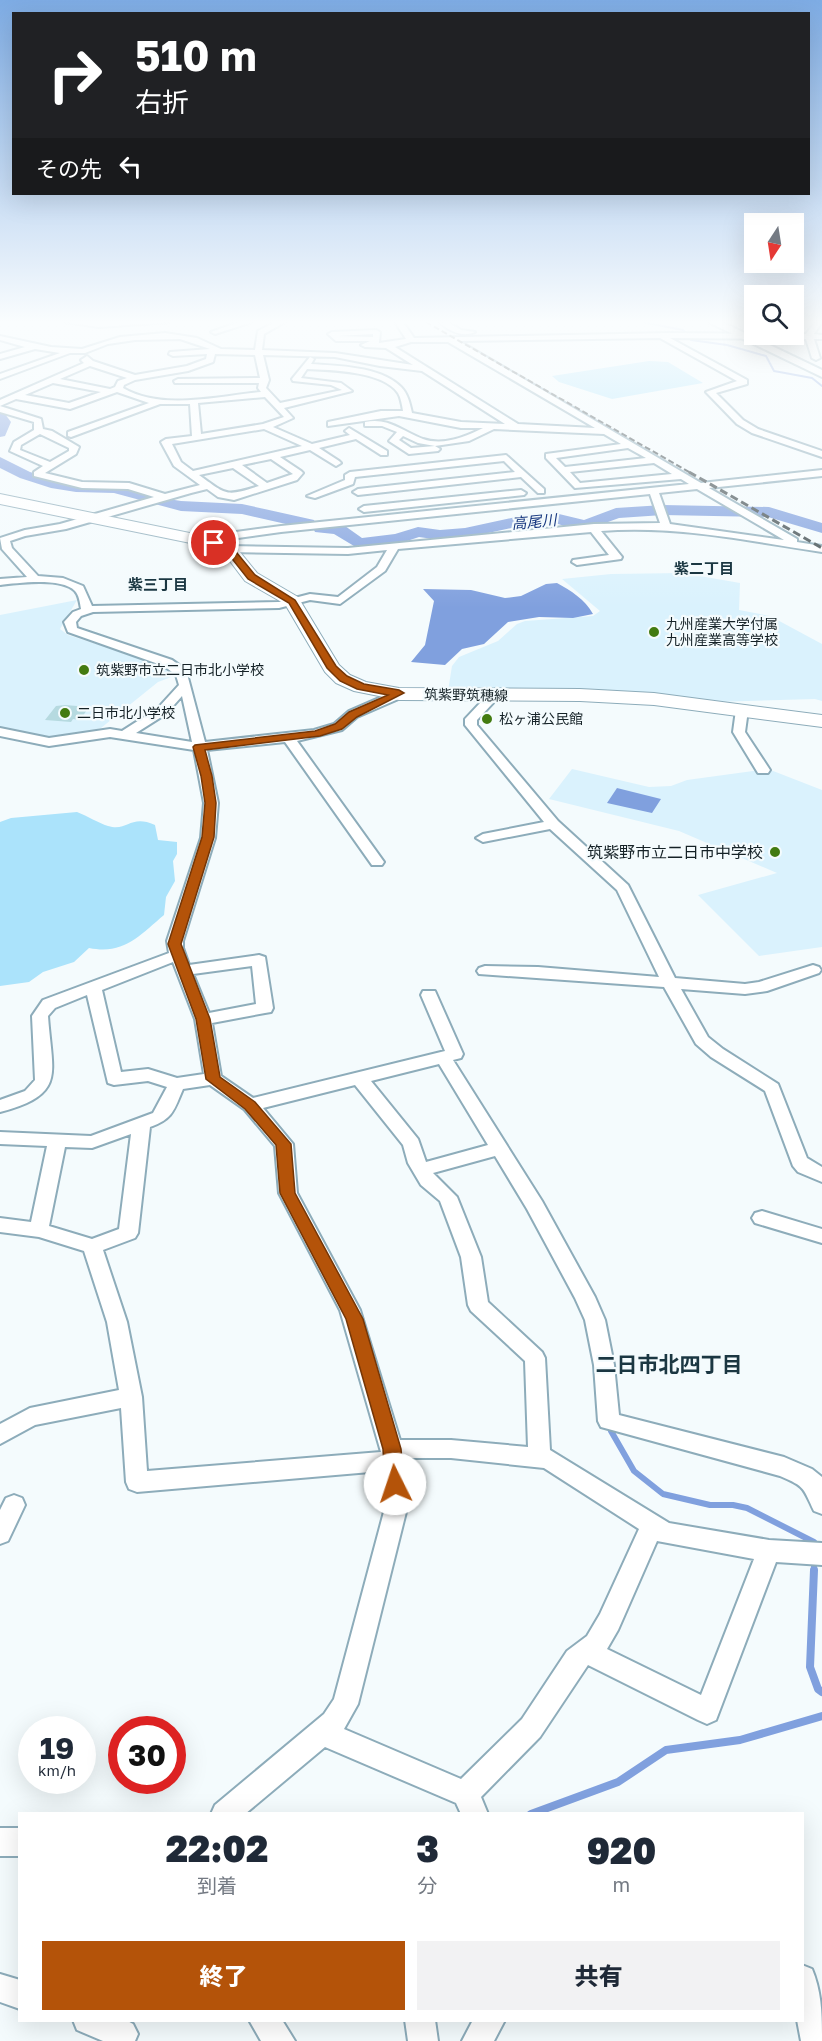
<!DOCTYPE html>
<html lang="ja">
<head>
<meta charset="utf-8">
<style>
  body { margin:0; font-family:"Golos Text","Noto Sans JP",sans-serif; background:#f2f2f3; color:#1f2937; height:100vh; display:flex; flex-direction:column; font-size:22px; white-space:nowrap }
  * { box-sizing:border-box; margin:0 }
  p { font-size:20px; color:#747a83 }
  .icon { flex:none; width:33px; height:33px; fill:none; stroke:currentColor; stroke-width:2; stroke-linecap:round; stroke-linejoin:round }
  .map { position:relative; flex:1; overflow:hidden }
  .details { position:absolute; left:18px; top:1812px; width:786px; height:210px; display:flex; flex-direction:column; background:#fff; border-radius:0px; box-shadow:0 6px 24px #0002 }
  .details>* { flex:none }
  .banner { position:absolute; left:12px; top:12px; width:798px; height:183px; border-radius:0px; box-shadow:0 6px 24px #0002; background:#202124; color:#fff; overflow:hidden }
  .needle { width:39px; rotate:192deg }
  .tools { position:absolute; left:744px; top:213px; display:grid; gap:12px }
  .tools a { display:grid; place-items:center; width:60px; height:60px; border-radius:0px; background:#fff; box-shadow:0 6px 24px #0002; font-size:30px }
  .speed { position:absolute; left:18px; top:1716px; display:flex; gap:12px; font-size:30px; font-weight:700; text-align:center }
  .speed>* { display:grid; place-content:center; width:78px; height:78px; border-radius:50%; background:#fff; box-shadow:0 6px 24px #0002; line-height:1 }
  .speed small { font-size:15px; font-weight:400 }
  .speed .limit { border:9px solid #d22; background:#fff; color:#111 }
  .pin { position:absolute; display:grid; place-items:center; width:51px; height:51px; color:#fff; margin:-26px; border:3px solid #fff; border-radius:50%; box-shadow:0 2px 6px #0007 }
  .me { position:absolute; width:66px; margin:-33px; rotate:356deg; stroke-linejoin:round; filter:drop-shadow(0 0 4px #0008) }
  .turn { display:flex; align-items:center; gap:21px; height:126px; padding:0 24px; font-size:27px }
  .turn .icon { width:78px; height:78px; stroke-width:2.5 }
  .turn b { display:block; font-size:42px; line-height:51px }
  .then { display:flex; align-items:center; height:57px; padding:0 24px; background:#0003; gap:12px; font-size:22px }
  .eta { display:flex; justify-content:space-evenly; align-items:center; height:102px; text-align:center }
  .eta b { font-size:36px; font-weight:800; line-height:42px }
  .cta { display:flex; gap:12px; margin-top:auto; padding:12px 24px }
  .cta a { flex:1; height:69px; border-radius:0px; background:#b45309; color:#fff; font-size:24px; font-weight:800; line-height:69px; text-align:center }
  .cta a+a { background:#f2f2f3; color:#1f2937 }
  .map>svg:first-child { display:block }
  .built { fill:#daf2fd }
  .green { fill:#abe3fb }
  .water { fill:#80a0de }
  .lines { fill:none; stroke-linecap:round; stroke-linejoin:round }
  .stream-far2 { stroke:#80a0de; stroke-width:2 }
  .stream-far1 { stroke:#80a0de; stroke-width:6 }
  .stream { stroke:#80a0de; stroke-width:8 }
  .river { fill:#80a0de; fill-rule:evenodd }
  .building { fill:#b6dae0 }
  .minor-casing { stroke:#8dacba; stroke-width:4 }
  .secondary-casing { stroke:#8dacba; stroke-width:4 }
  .primary-casing { stroke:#8dacba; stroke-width:2 }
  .minor { fill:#fff; fill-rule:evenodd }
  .secondary { fill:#fff; fill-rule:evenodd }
  .primary { fill:#fff; fill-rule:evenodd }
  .rail-far1 { stroke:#3f4b4f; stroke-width:2; stroke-dasharray:6 3; stroke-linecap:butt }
  .rail { stroke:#3f4b4f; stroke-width:3; stroke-dasharray:8 4; stroke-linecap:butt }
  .route { fill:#b45309; stroke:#753606; stroke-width:1.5 }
  .poi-dot { fill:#437b11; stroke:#f4fbfd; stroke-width:2 }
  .labels { text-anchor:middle; stroke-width:4.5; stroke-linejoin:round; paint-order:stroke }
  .far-poi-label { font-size:14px; fill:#152227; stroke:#f4fbfd; text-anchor:start }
  .far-street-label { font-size:14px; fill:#152227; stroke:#f4fbfd }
  .far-water-label { font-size:15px; font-style:italic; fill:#16377f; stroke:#f4fbfd }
  .far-neighbourhood-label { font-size:15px; font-weight:bold; fill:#1b3742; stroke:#f4fbfd }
  .poi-label { font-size:16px; fill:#152227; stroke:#f4fbfd; text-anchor:end }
  .near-neighbourhood-label { font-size:21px; font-weight:bold; fill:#1b3742; stroke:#f4fbfd }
</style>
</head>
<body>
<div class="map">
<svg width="822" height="2041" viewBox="0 0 822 2041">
  <rect width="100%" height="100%" fill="#f4fbfd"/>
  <!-- built -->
  <path class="built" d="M683,573L740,583L739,610L770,616L822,644V701L815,699L715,702L590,689L448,691L452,666L459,657L498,641L517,624L525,621L593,616L600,611L562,579L611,574Z
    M77,600L60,629L68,635L163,665L174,676L158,682L101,728L71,736L41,738L0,728V615Z
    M572,769L649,787L671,786L687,780L768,769L822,790V947L759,956L698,895L777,873L679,831L549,799Z"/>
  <!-- green -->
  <path class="green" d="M649,361L668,362L703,383L612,399L559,382L552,376Z
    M77,812C88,816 98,823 108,826C128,832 130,814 155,825L158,840L177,842V854L173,861L175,881L166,897L164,915C139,936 124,955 89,948L74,962L43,972L29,982L0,986V822L11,818Z"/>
  <!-- water -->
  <path class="water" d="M557,583C571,591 585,599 593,614L573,618L539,617L508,622L484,644L462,649L445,665L411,662L425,645L434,601L423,589L471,590L505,598L521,596L546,584Z
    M617,788L661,799L652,813L607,803Z"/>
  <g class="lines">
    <!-- stream-far2 -->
    <path class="stream-far2" d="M642,322L683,330L691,340L727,345L766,356L774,371L812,378L822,386"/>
    <!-- stream-far1 -->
    <path class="stream-far1" d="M611,1431L634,1471L663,1494L710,1505H733L747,1508L814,1542
      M814,1571V1566"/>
    <!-- stream -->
    <path class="stream" d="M814,1570L810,1667L818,1689L822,1692
      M531,1814L618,1782L666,1750L740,1740L822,1716"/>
    <!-- river -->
    <path class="river" d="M0,413L5,414L11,422L5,436L0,437Z
      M0,457L30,472L53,479L76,482L115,483L154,494L156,497L181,501L242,504L314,520L316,524L345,526L362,538L395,534L418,527L440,530L465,528L516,517L559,514L584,520L616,508L663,505L769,507L822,523V533L768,517L663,515L619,518L586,530H577L558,524L516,527L465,538L440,540L419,537L398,544L359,549L334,534L315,532L313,528L308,529L242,514L181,511L114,493L76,492L51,488L20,478L0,468Z"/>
  </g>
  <!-- building -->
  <path class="building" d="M65,705L89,707L80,720L73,719L71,722L45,720L56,706Z"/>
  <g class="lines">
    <defs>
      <path id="minor" d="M65,322H170L99,327Z
        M239,322H252L215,334L211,332Z
        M275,322H285L264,334L262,350L335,353L413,365L386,348L365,347L361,345L370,341H336L328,334L332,332L376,330L380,332L379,343L406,339L395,322H403L414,338L668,333L806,334L815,322H822L814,334L822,335V339H814L820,358L816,360L812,358L806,339L670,338L747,380V384L716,393L743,420L758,429L822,451V457L752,433L737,424L706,392L737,381L660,338L459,341L701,483L822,470V476L709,488L797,539V542L822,546V552C749,541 676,525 601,531L622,557L621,559L577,565L572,562L573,560L609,555L591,532L398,549L385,571L340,604L310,600L279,608L93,612L81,616L76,622L77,628L172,660L186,670L205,742L314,730L334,724L349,711L395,691H403L405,694L403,697L357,717L342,730L297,741L384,862L382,865H372L285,742L207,750L218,803L215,838L183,941V948L189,965L259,955L265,957L273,1008L271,1012L265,1013L212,1023L221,1076L253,1098L445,1051L421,995L423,991H435L463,1054L461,1058L453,1060L542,1201L595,1297L605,1320L614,1365L619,1415L784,1457L812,1469L822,1477V1514L814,1511C803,1488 806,1487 780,1476L601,1427L598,1421L594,1365L585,1320L575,1298L527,1209L495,1156L433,1173L457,1197L481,1257L488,1302L542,1352L545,1358L550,1450L669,1523L769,1540L822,1543V1565L776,1562L716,1720L707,1724L698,1720L588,1665L540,1737L481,1797L488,1814H461L456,1803L325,1747L245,1814H211L215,1805L324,1714L334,1699L385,1508L382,1471L137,1492L129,1489L126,1482L121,1408L35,1425L0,1444V1424L30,1408L119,1390L107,1322L84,1251L39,1237L0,1232V1218L31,1222L47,1146L0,1144V1132L91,1136L153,1113L167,1087L148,1081L114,1085L108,1083L87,995L55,1008L48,1016C52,1075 67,1094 0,1112V1100L25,1091L35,1080L32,1016L43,1000L169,953L167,941L201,838L204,803L194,750L110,737L49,746L0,736V728L49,738L110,729L122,731L158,708L179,685L176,675L164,666L68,632L64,622L73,612L81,609C80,603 79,595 75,591C62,577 17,583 0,585V579L27,577L2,549L0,538L25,530L60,524L154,497L128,489L82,488L34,476V472L43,466L10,451L14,442L34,430V422L0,412V406L41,419L43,429L52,431L79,447L76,454L45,473L82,482L129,483L165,494L200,485L174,466L161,442L166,439L192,436L190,404H160L71,437L68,436V432L149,403L117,392L70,409L16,399L0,406V400L84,363L81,360L87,356L93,361L135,375L187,366L206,359L207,354L173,356L169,354L170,352L210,349L180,339L135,340L108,344L85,353H70L0,379V374L60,353L35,349L0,359V354L25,347L0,340V336L51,347L82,349L120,337L165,333L197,338L221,349L255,350L258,331ZM373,334V337L338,336ZM411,342H448L595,428L518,424L395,347ZM215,354L255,355L260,378L178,379L174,381L175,383H259L258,388L261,392C218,396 162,411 123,388L124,385L135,380L188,371L213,362ZM263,355L335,357L380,366L422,371L505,424L461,422L412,413C410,404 408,394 401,387C380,366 338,366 311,364L314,359L310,357L292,379L293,381L331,385L342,390L280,403L266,388L269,380ZM90,366L127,378L118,381L115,387L110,389L60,379ZM307,369C331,370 383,371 398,393C401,398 402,405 403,411H381L328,422V426L399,416L461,428H483C465,437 443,446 423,439C402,431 388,417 365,422V426H382L397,432L389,441L409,454L438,451L440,449L435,446L469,441L494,429L604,434L621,444L546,454V458L575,488L681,479L689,484L281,526L236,532L209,543L214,546L238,538L281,532L650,494L660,523L594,524L348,548L229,546L224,549L229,552L348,554L387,550L377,567L338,597L310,594L279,602L92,606L83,586L63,578L38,576L12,548L10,541L25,536L66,529L191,493L207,489L218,497L234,500L297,480L303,473L301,471L280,457L310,450L336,466L341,463L339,461L319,448L356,439L381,455H387V451L349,428L345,431L350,435L312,444L273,427L293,418L284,408L352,391L341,383L301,378ZM53,383L101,392L69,403L25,395ZM265,397L284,417L263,424L201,434L198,403ZM264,429L302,446L193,471L181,462L172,444ZM40,434L69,448V451L50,462L20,450L21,445ZM403,436L418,443L435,446L411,448L399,440ZM628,448L646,458L565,467L556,458ZM271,459L293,474L267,483L242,465ZM654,463L672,474L580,483L570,472ZM233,468L259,486C225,497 227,495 199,475ZM697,489L784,540L670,524L659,493ZM182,696L192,742L136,733L166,714ZM173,962L195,1019L204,1074L177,1078L148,1069L121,1072L102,990ZM252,966L256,1004L209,1013L193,974ZM439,1064L488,1145L426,1162L418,1139L371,1081ZM210,1085L244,1109L275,1146L279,1193L340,1310L381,1452L147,1471L142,1397L127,1322L103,1250L135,1238L138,1233L150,1127C173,1119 174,1110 183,1089ZM355,1085L403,1145L408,1163L421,1185L440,1201L461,1257L468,1305L471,1311L525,1361L528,1447L451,1440H400L360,1310L297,1193L293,1144L263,1108ZM131,1134L119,1229L92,1239L49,1226L65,1147L92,1148ZM404,1458H451L544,1468L639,1529L600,1614L587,1636L567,1651L522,1719L461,1779L344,1729L358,1704L407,1508ZM657,1541L754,1559L701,1695L607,1649L618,1630Z
        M448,322L461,330L475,332C462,338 450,331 440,323Z
        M506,455L544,489V493H538L521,477L358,495L353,492L358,489L515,472L504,461L355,477L353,484L315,498L307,496L345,480V475L350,472Z
        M521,490L526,493L524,495L364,512L359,509L364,506Z
        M488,691L494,695L493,703L477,720V725L558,821L628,885L675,978L745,984L759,982L813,965L819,967L821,970L819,973L767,991L745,994L681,989L708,1037L723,1049L778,1084L807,1158L822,1167V1182L798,1172L793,1166L765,1091L711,1057L696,1044L664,987L479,974L477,971L479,968L485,966L538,967L659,977L617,890L550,829L483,842L476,838L483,834L544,822L465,725V719L481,702L484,692Z
        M742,706L748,710L745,732L770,770L768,773H758L733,732L736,710Z
        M762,1211L822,1229V1243L755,1223L752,1218L755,1213Z
        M14,1495L22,1498L25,1505L8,1541L0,1544V1510L6,1498Z
        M0,1828H20V1856H0Z
        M802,1965L812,1969C822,1993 822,2016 822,2041H801L797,2020H802Z
        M0,1974L20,1980V2009L0,2002Z
        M73,2020H126L133,2024L138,2034L135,2041H103L77,2030Z
        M249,2020H282L295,2041H261Z
        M405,2020H435L438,2041H408Z
        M473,2020H505L494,2041H462Z"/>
      <path id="secondary" d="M708,322H722L822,370V377Z"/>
      <path id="primary" d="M0,494L214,538L235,546L257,573L298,597L339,665L350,675L366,682L399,688L580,689L654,693L822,715V727L654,705L580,701L399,700L354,691L336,683L325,672L285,604L245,581L223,552L210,547L0,504Z"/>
    </defs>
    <!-- minor casing -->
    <use href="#minor" class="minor-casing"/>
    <!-- secondary casing -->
    <use href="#secondary" class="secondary-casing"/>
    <!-- primary casing -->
    <use href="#primary" class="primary-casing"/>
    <!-- minor -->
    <use href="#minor" class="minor"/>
    <!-- secondary -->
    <use href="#secondary" class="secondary"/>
    <!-- primary -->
    <use href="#primary" class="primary"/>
    <!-- rail-far1 -->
    <path class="rail-far1" d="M426,322L691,473"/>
    <!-- rail -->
    <path class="rail" d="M689,472L822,548"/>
  </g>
  <!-- sky -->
  <linearGradient id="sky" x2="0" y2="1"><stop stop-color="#7eace4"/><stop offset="0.53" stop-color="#fafdfe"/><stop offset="1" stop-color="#fafdfe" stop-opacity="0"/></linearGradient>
  <rect width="822" height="608" fill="url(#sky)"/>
  <!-- route -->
  <path class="route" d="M211,541L232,547L255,575L295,600L336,666L347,676L364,684L399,690L404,693L357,717L342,729L320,736L205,750L212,776L216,803L214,837L181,944L210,1019L220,1077L255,1102L291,1144L295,1193L363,1319L401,1449L404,1484L401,1490L395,1493L388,1490L385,1484L383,1449L346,1319L280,1193L276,1145L245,1109L206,1079L196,1019L168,944L202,837L205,803L201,776L193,747L195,745L315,731L335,724L349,712L388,695L357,689L340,681L327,668L289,603L248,579L226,551L211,545Z"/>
  <!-- markers -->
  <g class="poi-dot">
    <circle cx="654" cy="632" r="6"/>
    <circle cx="84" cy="670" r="6"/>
    <circle cx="65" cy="713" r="6"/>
    <circle cx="487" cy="719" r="6"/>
    <circle cx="775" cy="852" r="6"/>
  </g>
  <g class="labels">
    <!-- far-poi labels -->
    <g class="far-poi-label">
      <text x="666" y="629">九州産業大学付属<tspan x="666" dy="16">九州産業高等学校</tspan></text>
      <text x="96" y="675">筑紫野市立二日市北小学校</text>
      <text x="77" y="718">二日市北小学校</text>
      <text x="499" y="724">松ヶ浦公民館</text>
    </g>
    <!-- far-street labels -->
    <g class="far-street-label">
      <text transform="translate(466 695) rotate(1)" y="5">筑紫野筑穂線</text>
    </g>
    <!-- far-water labels -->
    <g class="far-water-label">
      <text transform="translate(534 522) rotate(-5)" y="5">高尾川</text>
    </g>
    <!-- far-neighbourhood labels -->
    <g class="far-neighbourhood-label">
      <text x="704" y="574">紫二丁目</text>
      <text x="158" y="590">紫三丁目</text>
    </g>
    <!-- poi labels -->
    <g class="poi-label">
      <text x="763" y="858">筑紫野市立二日市中学校</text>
    </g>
    <!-- near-neighbourhood labels -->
    <g class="near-neighbourhood-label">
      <text x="669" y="1372">二日市北四丁目</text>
    </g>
  </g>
</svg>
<div class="tools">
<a><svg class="needle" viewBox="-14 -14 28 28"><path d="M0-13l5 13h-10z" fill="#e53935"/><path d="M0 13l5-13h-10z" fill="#747a83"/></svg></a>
<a><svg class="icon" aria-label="search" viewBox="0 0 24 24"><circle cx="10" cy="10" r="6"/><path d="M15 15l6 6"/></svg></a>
</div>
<div class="speed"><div>19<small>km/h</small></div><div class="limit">30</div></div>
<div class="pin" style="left:214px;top:543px;background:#d93025"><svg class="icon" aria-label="arrive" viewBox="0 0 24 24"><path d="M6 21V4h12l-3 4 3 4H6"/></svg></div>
<svg class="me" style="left:395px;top:1484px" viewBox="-20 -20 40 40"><circle r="19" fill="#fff"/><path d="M0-13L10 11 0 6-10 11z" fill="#b45309"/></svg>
<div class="banner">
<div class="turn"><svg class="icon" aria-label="right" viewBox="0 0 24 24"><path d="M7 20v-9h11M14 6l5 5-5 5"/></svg><div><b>510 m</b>右折</div></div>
<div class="then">その先<svg class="icon" aria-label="left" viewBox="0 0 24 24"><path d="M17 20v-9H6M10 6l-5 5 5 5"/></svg></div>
</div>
<section class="details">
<div class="eta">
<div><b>22:02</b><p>到着</p></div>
<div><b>3</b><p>分</p></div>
<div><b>920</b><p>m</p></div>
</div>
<div class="cta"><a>終了</a><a>共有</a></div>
</section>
</div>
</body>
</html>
